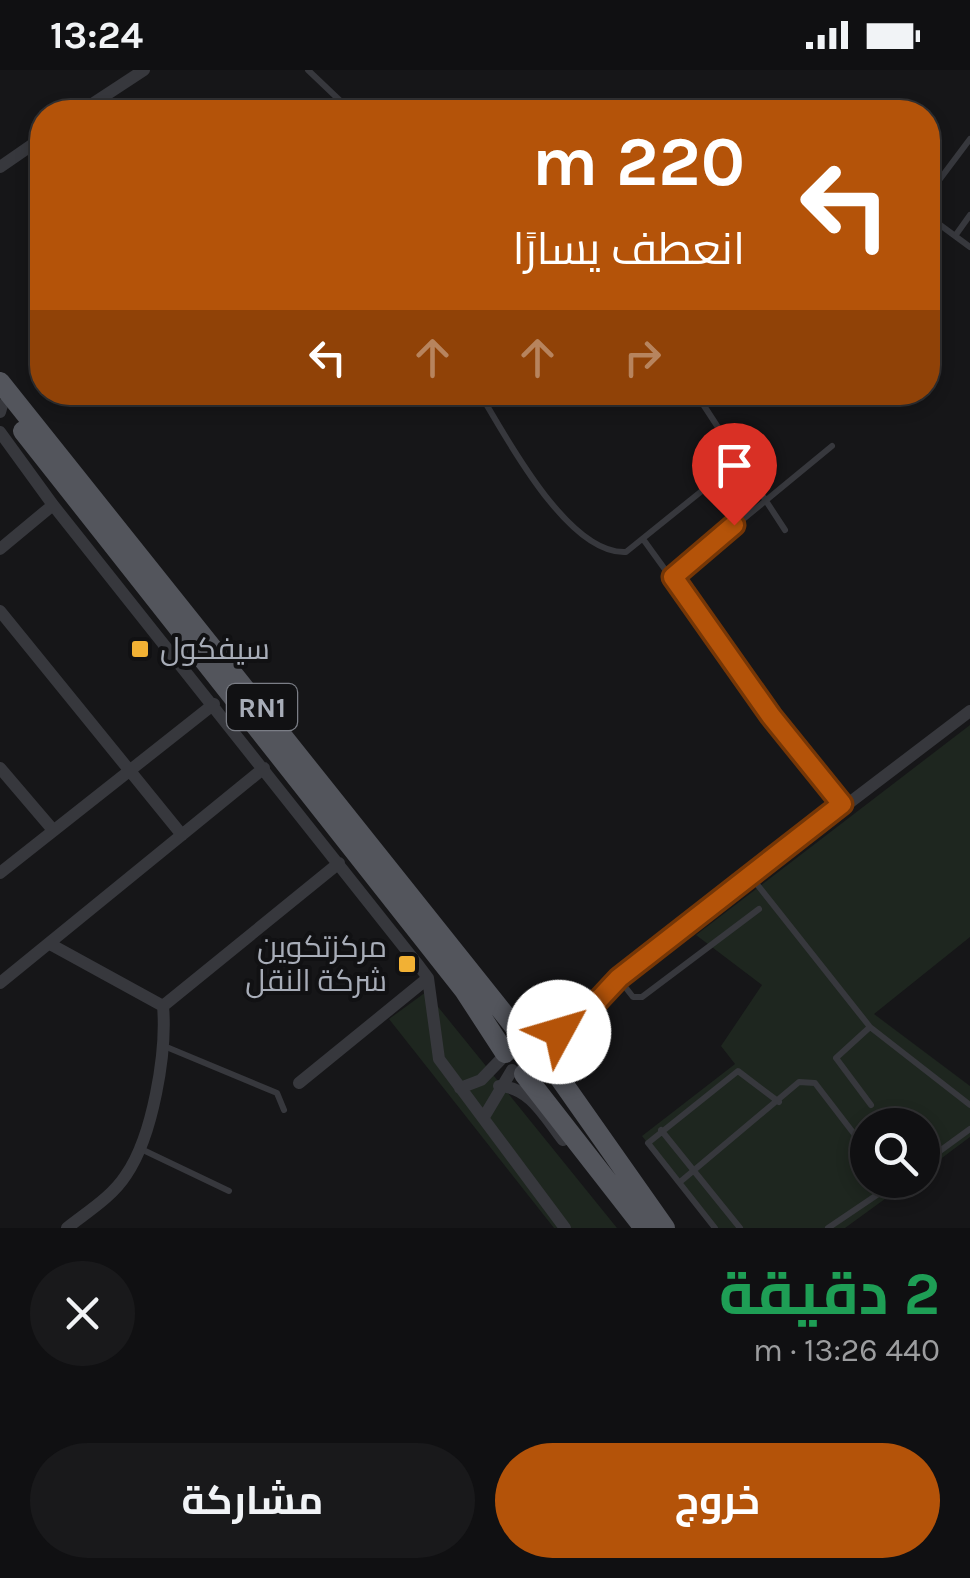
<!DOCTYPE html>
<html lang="ar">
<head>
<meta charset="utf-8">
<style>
  body { margin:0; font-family:Karla,Cairo,sans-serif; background:#19191b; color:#f1f3f6; direction:rtl; height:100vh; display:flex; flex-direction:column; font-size:38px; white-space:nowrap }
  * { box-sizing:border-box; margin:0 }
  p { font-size:32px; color:#9c9d9f }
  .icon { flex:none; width:55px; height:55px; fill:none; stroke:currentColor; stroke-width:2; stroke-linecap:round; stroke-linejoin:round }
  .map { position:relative; height:1158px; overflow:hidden; direction:ltr }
  .side { display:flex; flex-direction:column; background:#101012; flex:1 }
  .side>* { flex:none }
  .hud { position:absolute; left:30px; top:30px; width:910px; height:305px; border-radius:40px; box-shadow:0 5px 15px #0003,0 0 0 2px #303032; direction:rtl; background:#b45309; color:#fff; overflow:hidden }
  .fabs { position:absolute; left:850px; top:1038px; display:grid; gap:20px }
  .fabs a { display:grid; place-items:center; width:90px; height:90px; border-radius:50%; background:#101012; box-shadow:0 5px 15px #0003,0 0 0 2px #303032; font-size:50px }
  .pin { position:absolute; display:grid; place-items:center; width:85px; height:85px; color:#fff; margin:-102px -42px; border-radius:50% 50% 50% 0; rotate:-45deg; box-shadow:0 0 10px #0007 }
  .pin .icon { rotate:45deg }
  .me { position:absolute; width:110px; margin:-55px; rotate:51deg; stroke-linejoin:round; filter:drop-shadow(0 0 8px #0008) }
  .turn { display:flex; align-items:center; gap:35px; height:210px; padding:0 30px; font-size:45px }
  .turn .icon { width:130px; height:130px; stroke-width:2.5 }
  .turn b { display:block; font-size:70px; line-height:85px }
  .lanes { display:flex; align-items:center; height:95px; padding:0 30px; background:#0003; justify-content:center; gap:50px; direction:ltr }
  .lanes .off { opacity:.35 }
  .round { display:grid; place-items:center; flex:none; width:105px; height:105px; border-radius:52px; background:#19191b }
  .headline { display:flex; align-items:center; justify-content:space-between; height:170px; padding:0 30px }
  h1 { font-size:60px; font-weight:700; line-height:75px; color:#1e9e55 }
  .button { display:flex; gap:20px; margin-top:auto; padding:20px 30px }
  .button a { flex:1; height:115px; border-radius:60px; background:#b45309; color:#fff; font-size:40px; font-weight:700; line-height:115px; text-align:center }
  .button a+a { background:#19191b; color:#f1f3f6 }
  .status { display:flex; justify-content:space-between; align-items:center; height:70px; padding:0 50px; background:#101012; direction:ltr }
  .status svg { height:28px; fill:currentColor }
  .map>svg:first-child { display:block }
  .green { fill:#1e261f }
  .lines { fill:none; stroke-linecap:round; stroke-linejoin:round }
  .service { stroke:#37383d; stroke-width:6 }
  .minor { stroke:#37383d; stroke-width:12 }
  .primary { stroke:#53555c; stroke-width:20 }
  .route-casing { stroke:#753606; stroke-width:25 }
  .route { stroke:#b45309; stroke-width:18 }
  .poi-dot { fill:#f2b134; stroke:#111113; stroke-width:4 }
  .labels { text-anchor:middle; stroke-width:8; stroke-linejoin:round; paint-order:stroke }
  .shield { fill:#111113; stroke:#7b7e86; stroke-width:2.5 }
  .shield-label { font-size:28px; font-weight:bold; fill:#a8adb8 }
  .poi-label { font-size:30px; fill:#a8adb8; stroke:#111113; text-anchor:start }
</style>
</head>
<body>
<div class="status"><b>13:24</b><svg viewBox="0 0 49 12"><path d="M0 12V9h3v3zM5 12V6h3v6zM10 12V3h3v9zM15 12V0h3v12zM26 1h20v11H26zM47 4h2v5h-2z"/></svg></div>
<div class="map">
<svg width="970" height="1158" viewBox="0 0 970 1158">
  <rect width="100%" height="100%" fill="#161618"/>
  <!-- green -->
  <path class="green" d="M970,655V867L874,944L970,1016V1067L923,1102L922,1055H868V1110H911L845,1158H713L642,1066L735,994L721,976L762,915L696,865Z
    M426,922L617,1158H554L389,949Z"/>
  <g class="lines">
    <!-- service -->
    <path class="service" d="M308,0L352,42
      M928,125L970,69
      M928,146L970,177
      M955,166L970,145
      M479,322C506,367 568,485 626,482L739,391
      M695,322L785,460
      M643,469L771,646L842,734
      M673,507L832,376
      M752,808L870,957L836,988L871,1035
      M619,909L633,927H642L759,839
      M870,957L970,1035
      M164,976L277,1023L284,1040
      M661,1060L740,1158
      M141,1079L229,1121
      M922,1094L970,1059
      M680,1112L799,1012L815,1013L868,1082
      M715,1158L648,1073L738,1001L779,1032
      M828,1158L899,1110"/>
    <!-- minor -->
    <path class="minor" d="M80,42L144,0
      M0,97L42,68
      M0,342L2,335
      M0,362L53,435L419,896L428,908L439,989L565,1158
      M0,479L53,435
      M0,541L182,765
      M0,698L53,760
      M0,803L214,634
      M50,874L163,936
      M0,913L264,698
      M163,936L339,793
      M540,972L578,953L619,908L970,641
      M299,1013L428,908
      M499,1016C530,1017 545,1047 563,1070
      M460,1018L481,1010L505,985
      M484,1047L512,1000
      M67,1158C87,1142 112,1127 126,1105C153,1066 167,982 163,936"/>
    <!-- primary -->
    <path class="primary" d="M0,312L521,965
      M23,361L464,920L505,983
      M544,986L665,1158
      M524,1004L644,1158"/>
  </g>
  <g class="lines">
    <defs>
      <path id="route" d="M559,962L578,952L619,908L842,734L771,646L673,507L734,455"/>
    </defs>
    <!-- route casing -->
    <use href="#route" class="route-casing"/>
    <!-- route -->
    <use href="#route" class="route"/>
  </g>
  <!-- markers -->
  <g class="poi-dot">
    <rect x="130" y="569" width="20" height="20" rx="5"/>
    <rect x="397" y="884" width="20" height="20" rx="5"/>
  </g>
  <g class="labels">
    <!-- shield labels -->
    <rect class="shield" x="227" y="614" width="70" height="46" rx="8"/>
    <g class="shield-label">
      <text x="262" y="647">RN1</text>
    </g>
    <!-- poi labels -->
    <g class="poi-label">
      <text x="160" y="589">سيفكول</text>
      <text x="387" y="887" text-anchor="end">مركزتكوين<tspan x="387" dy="34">شركة النقل</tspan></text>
    </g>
  </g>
</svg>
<div class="fabs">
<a><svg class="icon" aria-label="search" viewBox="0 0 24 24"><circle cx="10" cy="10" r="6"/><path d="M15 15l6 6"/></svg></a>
</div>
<div class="pin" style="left:734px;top:455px;background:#d93025"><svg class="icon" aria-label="arrive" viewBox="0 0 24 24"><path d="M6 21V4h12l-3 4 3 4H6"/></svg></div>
<svg class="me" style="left:559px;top:962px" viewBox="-20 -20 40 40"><circle r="19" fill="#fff"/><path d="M0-13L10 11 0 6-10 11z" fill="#b45309"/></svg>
<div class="hud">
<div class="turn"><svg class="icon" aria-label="left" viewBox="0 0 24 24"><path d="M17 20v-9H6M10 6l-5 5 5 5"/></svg><div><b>220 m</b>انعطف يسارًا</div></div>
<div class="lanes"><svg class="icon" aria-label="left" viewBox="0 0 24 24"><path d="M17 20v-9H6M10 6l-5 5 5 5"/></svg><svg class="icon off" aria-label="ahead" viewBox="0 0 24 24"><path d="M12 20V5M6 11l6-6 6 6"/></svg><svg class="icon off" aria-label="ahead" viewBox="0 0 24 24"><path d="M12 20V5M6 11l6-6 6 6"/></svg><svg class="icon off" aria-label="right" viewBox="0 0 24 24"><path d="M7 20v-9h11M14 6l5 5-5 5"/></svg></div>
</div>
</div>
<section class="side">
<div class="headline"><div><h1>2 دقيقة</h1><p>440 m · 13:26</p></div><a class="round"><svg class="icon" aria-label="close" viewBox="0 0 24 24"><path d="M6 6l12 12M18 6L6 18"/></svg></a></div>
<div class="button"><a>خروج</a><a>مشاركة</a></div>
</section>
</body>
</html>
